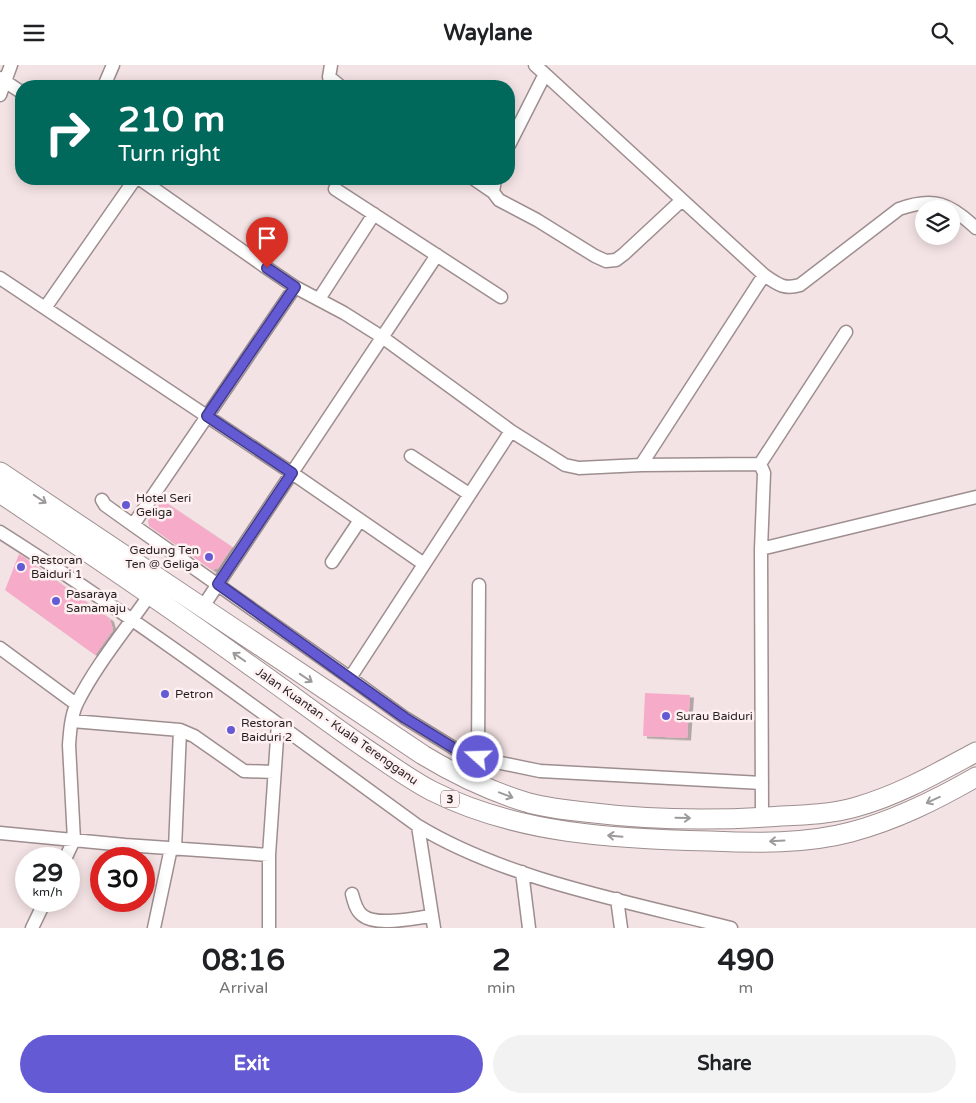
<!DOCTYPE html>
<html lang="en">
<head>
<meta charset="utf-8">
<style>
  body { margin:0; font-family:"Varela Round",sans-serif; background:#f2f2f2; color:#202124; height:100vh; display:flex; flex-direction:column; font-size:19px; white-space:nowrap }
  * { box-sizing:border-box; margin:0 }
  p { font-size:16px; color:#757577 }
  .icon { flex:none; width:28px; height:28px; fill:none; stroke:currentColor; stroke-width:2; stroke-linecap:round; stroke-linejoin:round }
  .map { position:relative; height:863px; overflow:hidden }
  .details { display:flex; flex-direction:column; background:#fff; flex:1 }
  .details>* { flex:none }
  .guide { position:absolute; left:15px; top:15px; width:500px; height:105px; border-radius:20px; box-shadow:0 2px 12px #0003; background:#00695c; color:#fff; overflow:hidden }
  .fabs { position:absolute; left:915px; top:135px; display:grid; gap:10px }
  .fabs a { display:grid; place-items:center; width:45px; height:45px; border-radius:50%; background:#fff; box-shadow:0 2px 12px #0003; font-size:25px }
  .speed { position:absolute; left:15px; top:782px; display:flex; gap:10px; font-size:25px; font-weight:700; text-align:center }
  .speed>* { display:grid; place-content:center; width:65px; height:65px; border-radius:50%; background:#fff; box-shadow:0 2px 12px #0003; line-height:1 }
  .speed small { font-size:12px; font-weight:400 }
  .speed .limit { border:8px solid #d22; background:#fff; color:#111 }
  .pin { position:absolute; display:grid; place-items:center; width:42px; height:42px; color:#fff; margin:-51px -21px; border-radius:50% 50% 50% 0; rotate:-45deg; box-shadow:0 0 5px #0007 }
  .pin .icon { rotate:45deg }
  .me { position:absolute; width:55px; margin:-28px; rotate:290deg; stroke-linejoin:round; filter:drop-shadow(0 0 4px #0008) }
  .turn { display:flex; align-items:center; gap:18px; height:105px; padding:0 20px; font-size:22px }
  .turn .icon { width:65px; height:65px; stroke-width:2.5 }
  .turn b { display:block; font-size:35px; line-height:42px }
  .eta { display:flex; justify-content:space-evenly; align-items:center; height:85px; text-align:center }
  .eta b { font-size:30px; font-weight:700; line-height:35px }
  .action { display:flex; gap:10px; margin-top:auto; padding:10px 20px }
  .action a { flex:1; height:58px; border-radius:30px; background:#645bd4; color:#fff; font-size:20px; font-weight:700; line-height:58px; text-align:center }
  .action a+a { background:#f2f2f2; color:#202124 }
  header { display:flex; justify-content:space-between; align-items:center; height:65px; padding:0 20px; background:#fff; font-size:22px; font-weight:700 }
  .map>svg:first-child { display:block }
  .building { fill:#f6acc8; filter:url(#shadow) }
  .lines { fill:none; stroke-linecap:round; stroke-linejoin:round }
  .minor-casing { stroke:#9e8e8f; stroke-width:15 }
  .highway-casing { stroke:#9e8e8f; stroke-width:21 }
  .minor { stroke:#fff; stroke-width:12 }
  .highway { stroke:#fff; stroke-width:19 }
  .oneway { stroke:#9d9a9a }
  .route-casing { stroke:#413b8a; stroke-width:12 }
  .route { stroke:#645bd4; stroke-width:9 }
  .poi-dot { fill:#645bd4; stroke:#fff1f2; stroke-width:2 }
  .labels { text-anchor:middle; stroke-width:5; stroke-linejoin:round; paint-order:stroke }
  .shield { fill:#fff1f2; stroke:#665e5e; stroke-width:1 }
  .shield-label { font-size:11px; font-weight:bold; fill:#251f1f }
  .poi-label { font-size:12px; fill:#251f1f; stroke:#fff1f2; text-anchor:start }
  .street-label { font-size:12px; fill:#251f1f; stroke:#fff1f2 }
</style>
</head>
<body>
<header><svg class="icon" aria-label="menu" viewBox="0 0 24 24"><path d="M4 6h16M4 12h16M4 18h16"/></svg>Waylane<svg class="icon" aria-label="search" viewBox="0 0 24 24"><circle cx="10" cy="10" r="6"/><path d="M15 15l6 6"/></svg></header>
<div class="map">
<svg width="976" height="863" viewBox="0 0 976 863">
  <defs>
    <filter id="shadow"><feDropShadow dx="4" dy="2.5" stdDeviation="0" flood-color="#0004"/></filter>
  </defs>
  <rect width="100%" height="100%" fill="#f4e3e4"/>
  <!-- building -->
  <path class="building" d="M162,435L232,482L218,503L212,505L149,461L148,456Z
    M19,489L110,554L113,565L95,590L5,525Z
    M645,628L690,630L687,673L643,671Z"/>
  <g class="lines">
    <defs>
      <path id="minor" d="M331,0L329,12L340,21
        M535,0L764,210C777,219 784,225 800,220L899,144C934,131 950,139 976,163
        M0,13L21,27
        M104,21L113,0
        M0,30L11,0
        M509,80L545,9
        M140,114L267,203L295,222L344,248L382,272L511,366L565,400L579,403L641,400L760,399L764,408L761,484L762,753
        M474,114L493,127
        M495,114L493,127L499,135L537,155L595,191L606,196L616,195L624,189L682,135
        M335,124L501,232
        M0,213L292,408L424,499
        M319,234L374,149
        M45,243L135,114
        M411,391L469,429
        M760,399L846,267
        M641,400L764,210
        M102,435L105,440L133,460L350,613L405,653L457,685L496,697L540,706L762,718
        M133,460L295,222
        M0,467C144,558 280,661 418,761C507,815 630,837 731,863
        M761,484L976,432
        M332,497L360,455
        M202,543L437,190
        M0,583L76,639
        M350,613L511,366
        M72,656L180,665L194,671L244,706L274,707
        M478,692L479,520
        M418,761L434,863
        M0,768L125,780L269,790
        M175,784L180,665
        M65,794L74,775L69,680C70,666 71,651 77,638C97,598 128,562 153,525
        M522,807L529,863
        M352,829C354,837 356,845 362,850C376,862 414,853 432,851
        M617,834L621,863
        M32,863L45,836
        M154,863L171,783
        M269,863V790L278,659"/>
      <path id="highway" d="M0,407L423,690C456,710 492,727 529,738C548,743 566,745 585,747C650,755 716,756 781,751C806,750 832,749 856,742C899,730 937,708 976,687
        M0,428C83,484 167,540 248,599C288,627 327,657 368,685C389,699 409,714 432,726C518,769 615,774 710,776C756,778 806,779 851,767C896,755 936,735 976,712"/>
    </defs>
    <!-- minor casing -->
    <use href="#minor" class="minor-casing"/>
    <!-- highway casing -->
    <use href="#highway" class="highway-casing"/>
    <!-- minor -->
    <use href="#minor" class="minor"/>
    <!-- highway -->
    <use href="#highway" class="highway"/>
  </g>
  <!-- one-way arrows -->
  <defs><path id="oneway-shaft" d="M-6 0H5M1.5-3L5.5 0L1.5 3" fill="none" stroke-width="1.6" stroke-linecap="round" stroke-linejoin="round" transform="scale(1.25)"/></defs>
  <g class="oneway">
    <use href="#oneway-shaft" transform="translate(40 434) rotate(34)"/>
    <use href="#oneway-shaft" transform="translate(239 592) rotate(-145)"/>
    <use href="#oneway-shaft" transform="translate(306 613) rotate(34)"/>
    <use href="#oneway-shaft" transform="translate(506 730) rotate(21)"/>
    <use href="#oneway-shaft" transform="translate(933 735) rotate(155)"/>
    <use href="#oneway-shaft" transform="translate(683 753) rotate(1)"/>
    <use href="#oneway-shaft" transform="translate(615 771) rotate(-175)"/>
    <use href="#oneway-shaft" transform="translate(777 776) rotate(177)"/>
  </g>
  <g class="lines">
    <defs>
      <path id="route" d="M267,203L295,222L207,351L292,408L218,519L405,653L457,685L478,692"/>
    </defs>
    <!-- route casing -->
    <use href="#route" class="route-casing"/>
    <!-- route -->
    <use href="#route" class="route"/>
  </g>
  <!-- markers -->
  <g class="poi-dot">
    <circle cx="126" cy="440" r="5"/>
    <circle cx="209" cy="492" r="5"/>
    <circle cx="21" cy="502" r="5"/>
    <circle cx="56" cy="536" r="5"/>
    <circle cx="165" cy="629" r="5"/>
    <circle cx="666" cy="651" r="5"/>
    <circle cx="231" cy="665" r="5"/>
  </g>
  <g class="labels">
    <!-- shield labels -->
    <rect class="shield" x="441" y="725.5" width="18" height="17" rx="4"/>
    <g class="shield-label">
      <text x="450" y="738">3</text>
    </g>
    <!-- poi labels -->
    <g class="poi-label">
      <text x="136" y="437">Hotel Seri<tspan x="136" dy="14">Geliga</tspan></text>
      <text x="199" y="489" text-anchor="end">Gedung Ten<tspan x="199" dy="14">Ten @ Geliga</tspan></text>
      <text x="31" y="499">Restoran<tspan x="31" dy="14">Baiduri 1</tspan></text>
      <text x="66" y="533">Pasaraya<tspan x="66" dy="14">Samamaju</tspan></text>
      <text x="175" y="633">Petron</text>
      <text x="676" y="655">Surau Baiduri</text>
      <text x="241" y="662">Restoran<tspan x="241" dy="14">Baiduri 2</tspan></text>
    </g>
    <!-- street labels -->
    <g class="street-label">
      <text transform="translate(337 661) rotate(35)" y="4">Jalan Kuantan - Kuala Terengganu</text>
    </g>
  </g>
</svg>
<div class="fabs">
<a><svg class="icon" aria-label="layers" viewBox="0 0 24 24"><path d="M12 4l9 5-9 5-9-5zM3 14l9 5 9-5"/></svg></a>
</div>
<div class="speed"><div>29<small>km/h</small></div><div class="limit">30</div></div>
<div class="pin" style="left:267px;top:203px;background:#d93025"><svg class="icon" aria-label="arrive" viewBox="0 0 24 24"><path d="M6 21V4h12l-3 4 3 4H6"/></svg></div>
<svg class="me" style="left:478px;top:692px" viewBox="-20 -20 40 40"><circle r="17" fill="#645bd4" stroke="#fff" stroke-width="3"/><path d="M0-11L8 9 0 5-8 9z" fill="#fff"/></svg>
<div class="guide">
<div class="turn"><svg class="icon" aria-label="right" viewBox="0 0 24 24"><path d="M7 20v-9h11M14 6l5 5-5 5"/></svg><div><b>210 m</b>Turn right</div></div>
</div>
</div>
<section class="details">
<div class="eta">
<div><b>08:16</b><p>Arrival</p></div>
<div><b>2</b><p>min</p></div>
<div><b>490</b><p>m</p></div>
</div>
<div class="action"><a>Exit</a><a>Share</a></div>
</section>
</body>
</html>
